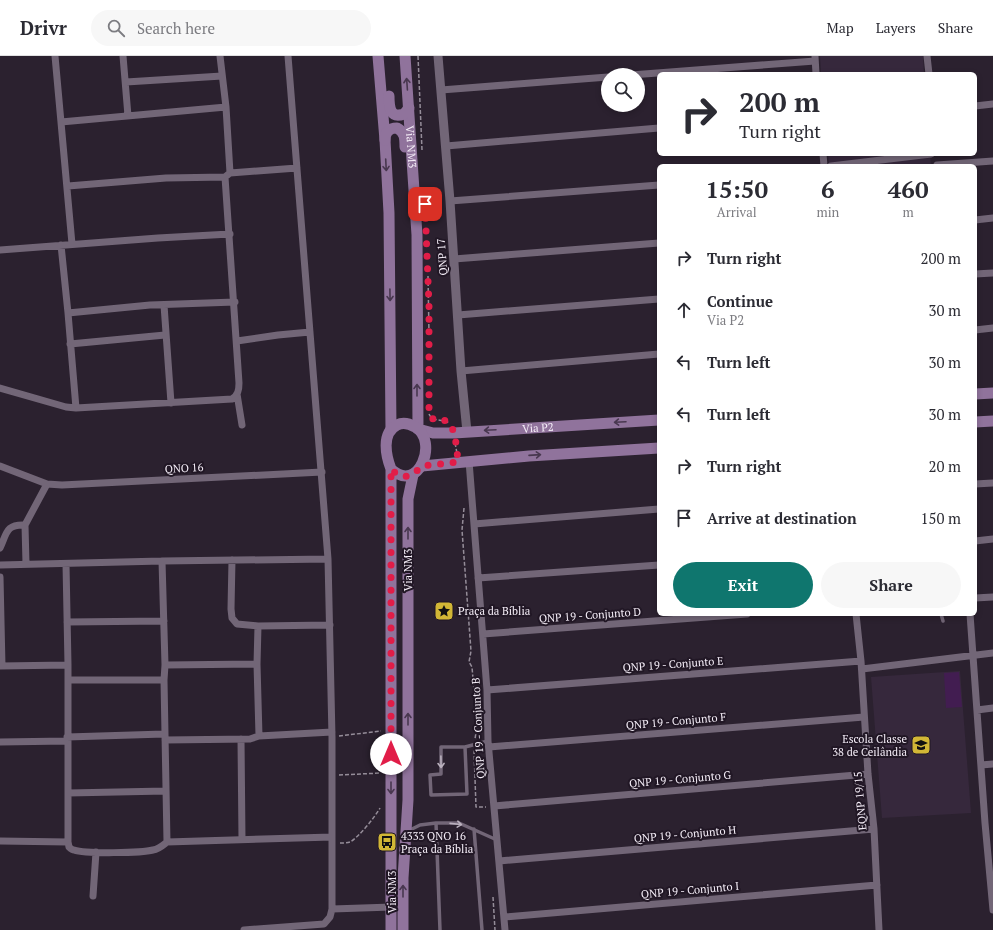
<!DOCTYPE html>
<html lang="en">
<head>
<meta charset="utf-8">
<style>
  body { margin:0; font-family:"PT Serif",serif; background:#f7f7f7; color:#2b2b33; height:100vh; display:flex; flex-direction:column; font-size:15px; white-space:nowrap }
  * { box-sizing:border-box; margin:0 }
  p { font-size:13px; color:#7c7c81 }
  .icon { flex:none; width:22px; height:22px; fill:none; stroke:currentColor; stroke-width:2; stroke-linecap:round; stroke-linejoin:round }
  .map { position:relative; flex:1; overflow:hidden }
  .panel { position:absolute; left:657px; top:108px; width:320px; height:452px; display:flex; flex-direction:column; background:#fff; border-radius:6px; box-shadow:0 2px 6px #0003 }
  .panel>* { flex:none }
  .banner { position:absolute; left:657px; top:16px; width:320px; height:84px; border-radius:6px; box-shadow:0 2px 6px #0003; background:#fff; color:#2b2b33; overflow:hidden }
  .tools { position:absolute; left:601px; top:12px; display:grid; gap:8px }
  .tools a { display:grid; place-items:center; width:44px; height:44px; border-radius:50%; background:#fff; box-shadow:0 2px 6px #0003; font-size:20px }
  .pin { position:absolute; display:grid; place-items:center; width:34px; height:34px; color:#fff; margin:-17px; border-radius:8px; box-shadow:0 2px 6px #0006 }
  .me { position:absolute; width:44px; margin:-22px; rotate:0deg; stroke-linejoin:round; filter:drop-shadow(0 0 3px #0008) }
  .turn { display:flex; align-items:center; gap:14px; height:84px; padding:0 16px; font-size:18px }
  .turn .icon { width:52px; height:52px; stroke-width:2.5 }
  .turn b { display:block; font-size:28px; line-height:34px }
  .eta { display:flex; justify-content:space-evenly; align-items:center; height:68px; text-align:center }
  .eta b { font-size:24px; font-weight:800; line-height:28px }
  .action { display:flex; gap:8px; margin-top:auto; padding:8px 16px }
  .action a { flex:1; height:46px; border-radius:24px; background:#0f766e; color:#fff; font-size:16px; font-weight:800; line-height:46px; text-align:center }
  .action a+a { background:#f7f7f7; color:#2b2b33 }
  ul { padding:0; list-style:none }
  li { display:flex; align-items:center; gap:12px; height:52px; padding:0 16px }
  li div { flex:1 }
  li b { display:block; font-size:15px }
  li em { font-style:normal }
  header { display:flex; align-items:center; gap:24px; box-sizing:border-box; height:56px; padding:0 20px; background:#fff; border-bottom:1px solid #e1e1e2 }
  header strong { font-size:19px }
  nav { display:flex; gap:22px; margin-inline-start:auto; font-size:14px }
  .search { width:280px; height:36px; background:#f7f7f7; display:flex; align-items:center; gap:10px; box-sizing:border-box; padding:0 14px; border-radius:22px; color:#7c7c81; font-size:15px }
  .map>svg:first-child { display:block }
  .built { fill:#36283c }
  .green { fill:#421d51 }
  .lines { fill:none; stroke-linecap:round; stroke-linejoin:round }
  .path { stroke:#958d99; stroke-width:1.5; stroke-dasharray:4 2; stroke-linecap:butt }
  .service { stroke:#726677; stroke-width:3.5 }
  .minor { stroke:#726677; stroke-width:7 }
  .tertiary { stroke:#726677; stroke-width:9 }
  .secondary { stroke:#90739c; stroke-width:11 }
  .oneway { stroke:#48374f }
  .oneway2 { stroke:#bab1be }
  .route { stroke:#e11d48; stroke-width:7; stroke-dasharray:0 12.6 }
  .labels { text-anchor:middle; stroke-width:4; stroke-linejoin:round; paint-order:stroke }
  .street-label { font-size:11px; fill:#f5eef8; stroke:#211725 }
  .poi-label { font-size:11px; fill:#f5eef8; stroke:#211725; text-anchor:start }
</style>
</head>
<body>
<header>
<strong>Drivr</strong>
<div class="search"><svg class="icon" aria-label="search" viewBox="0 0 24 24"><circle cx="10" cy="10" r="6"/><path d="M15 15l6 6"/></svg>Search here</div>
<nav><a>Map</a><a>Layers</a><a>Share</a></nav>
</header>
<div class="map">
<svg width="993" height="874" viewBox="0 0 993 874">
  <rect width="100%" height="100%" fill="#2b212f"/>
  <!-- built -->
  <path class="built" d="M820,0H923L924,18H821Z
    M828,98H930L931,110H829Z
    M960,615L971,757L882,762L871,621Z"/>
  <!-- green -->
  <path class="green" d="M959,616L962,651L946,652L944,617Z"/>
  <g class="lines">
    <!-- path -->
    <path class="path" d="M418,0L422,94
      M428,220L429,278
      M429,358C433,367 442,362 449,367
      M455,387L457,397
      M464,452L462,474L471,595L469,606L472,611L477,670L475,683
      M339,680L381,675
      M474,694L476,751H486
      M339,719L381,717
      M340,787C343,787 347,787 350,786C359,781 375,761 380,752
      M493,841L495,874"/>
    <!-- service -->
    <path class="service" d="M941,558L943,565
      M465,691L467,738L431,739L430,719L441,718V691H465L488,685
      M436,767L440,874
      M474,773L482,874
      M408,775L420,769L436,767H459L497,784"/>
    <!-- minor -->
    <path class="minor" d="M55,0L72,188
      M123,0L128,60
      M220,0L226,51L230,117
      M815,0L816,18
      M927,0L929,18
      M631,19L815,5
      M126,26L222,20
      M441,34L608,21
      M975,50L993,48
      M61,66L226,51
      M446,90L659,72
      M823,98L824,110
      M937,109L993,105
      M831,110L931,98
      M68,130L166,122L225,121L230,117L297,112
      M450,145L659,129
      M975,164L993,162
      M61,189L68,257L76,352
      M0,194L158,182L230,178
      M454,203L659,187
      M975,218L993,217
      M164,249L171,347
      M68,257L150,249L235,246
      M458,259L659,243
      M975,274L993,272
      M237,285L278,279L310,276
      M70,288L165,279
      M461,315L659,298
      M0,332L66,351L76,352L232,343C238,339 239,334 239,327L225,121
      M237,338L242,369
      M469,405L487,634L488,685L505,874
      M0,410L47,428L62,429L322,416
      M975,428L993,427
      M474,468L659,453
      M975,485L993,483
      M0,492C7,477 6,468 25,469
      M232,504L231,553L232,562L237,568L258,570L330,569
      M162,505L165,609L164,624L167,786
      M26,508L25,469L47,428
      M66,508L68,609V786L69,791C71,793 72,794 74,794C85,798 142,797 153,794C159,793 162,790 167,786L332,781
      M0,509L162,505L328,503
      M0,521L2,610
      M478,522L659,509
      M975,542L993,541
      M856,558L861,605L868,718L874,773L879,874
      M970,558L985,767L993,854
      M67,566L164,565
      M258,570L257,608L259,680
      M483,578L747,558
      M165,609L257,608
      M0,610L68,609
      M862,613L993,597
      M68,624H164
      M487,634L861,605
      M977,654L993,652
      M67,681L164,678
      M241,683L242,783
      M165,684L250,683L259,680L332,676
      M0,686L67,685
      M489,691L864,661
      M981,709L993,708
      M68,737L166,735
      M494,750L868,718
      M0,785L68,786
      M499,805L874,773
      M93,840L96,796
      M332,853L392,851
      M504,861L877,829
      M244,874L324,868L330,861L332,853V681L328,503L288,0"/>
    <!-- tertiary -->
    <path class="tertiary" d="M438,0L450,145L461,315L467,376"/>
    <!-- secondary -->
    <g class="secondary">
      <path d="M378,0L385,84L389,157L391,373"/>
      <path id="s1" d="M405,0L417,179L418,373L433,377H454L659,364"/>
      <path d="M389,40C389,51 390,63 404,58L409,52"/>
      <path d="M385,84C385,76 389,72 397,72C405,76 405,83 405,91"/>
      <path d="M975,338L993,337"/>
      <path d="M975,366L993,365"/>
      <path d="M422,410L529,400L659,392"/>
      <path d="M391,413C419,439 439,384 415,371C410,368 403,366 397,369C381,377 386,400 391,413V874"/>
      <path d="M403,874V822L408,744V443L413,419"/>
    </g>
  </g>
  <!-- one-way arrows -->
  <defs><path id="oneway-shaft" d="M-6 0H5M1.5-3L5.5 0L1.5 3" fill="none" stroke-width="1.6" stroke-linecap="round" stroke-linejoin="round"/></defs>
  <g class="oneway">
    <use href="#oneway-shaft" transform="translate(407 28) rotate(-94)"/>
    <use href="#oneway-shaft" transform="translate(386 109) rotate(87)"/>
    <use href="#oneway-shaft" transform="translate(390 239) rotate(89)"/>
    <use href="#oneway-shaft" transform="translate(417 334) rotate(-90)"/>
    <use href="#oneway-shaft" transform="translate(620 366) rotate(177)"/>
    <use href="#oneway-shaft" transform="translate(490 374) rotate(177)"/>
    <use href="#oneway-shaft" transform="translate(535 399) rotate(-4)"/>
    <use href="#oneway-shaft" transform="translate(408 477) rotate(-90)"/>
    <use href="#oneway-shaft" transform="translate(408 663) rotate(-90)"/>
    <use href="#oneway-shaft" transform="translate(391 732) rotate(90)"/>
    <use href="#oneway-shaft" transform="translate(403 835) rotate(-90)"/>
  </g>
  <g class="oneway2">
    <use href="#oneway-shaft" transform="translate(441 706) rotate(89)"/>
    <use href="#oneway-shaft" transform="translate(456 768) rotate(6)"/>
  </g>
  <g class="lines">
    <!-- route -->
    <path class="route" d="M391,698V413C403,425 411,421 422,410L458,406C457,397 456,369 446,365C443,363 438,364 434,364L429,358V250L425,148"/>
  </g>
  <!-- icons -->
  <defs>
    <symbol id="sight-square" viewBox="-11 -11 22 22"><rect x="-9" y="-9" width="18" height="18" rx="4" fill="#d2b736" stroke="#211725"/><path d="M0-6L1.8-2.2L6-1.7L2.9 1.2L3.7 5.4L0 3.3L-3.7 5.4L-2.9 1.2L-6-1.7L-1.8-2.2Z" fill="#111"/></symbol>
    <symbol id="school-square" viewBox="-11 -11 22 22"><rect x="-9" y="-9" width="18" height="18" rx="4" fill="#d2b736" stroke="#211725"/><path d="M0-5L7-2L0 1L-7-2ZM-4 1L0 2.5L4 1V4Q0 6-4 4Z" fill="#111"/></symbol>
    <symbol id="bus-square" viewBox="-11 -11 22 22"><rect x="-9" y="-9" width="18" height="18" rx="4" fill="#d2b736" stroke="#211725"/><path d="M-5-6H5V4H4V6H2V4H-2V6H-4V4H-5ZM-3.5-4V0h7V-4ZM-3.5 1.2v1.5H-2V1.2ZM2 1.2v1.5H3.5V1.2Z" fill="#111"/></symbol>
  </defs>
  <g fill-rule="evenodd">
    <use href="#sight-square" x="433" y="544" width="22" height="22"/>
    <use href="#school-square" x="910" y="678" width="22" height="22"/>
    <use href="#bus-square" x="376" y="775" width="22" height="22"/>
  </g>
  <g class="labels">
    <!-- street labels -->
    <g class="street-label">
      <text dy="4" stroke="none"><textPath href="#s1" startOffset="91">Via NM3</textPath></text>
      <text transform="translate(442 201) rotate(-94)" y="4">QNP 17</text>
      <text dy="4" stroke="none"><textPath href="#s1" startOffset="494">Via P2</textPath></text>
      <text transform="translate(184 412) rotate(-3)" y="4">QNO 16</text>
      <text transform="translate(408 514) rotate(-90)" y="4">Via NM3</text>
      <text transform="translate(590 559) rotate(-4)" y="4">QNP 19 - Conjunto D</text>
      <text transform="translate(673 608) rotate(-4)" y="4">QNP 19 - Conjunto E</text>
      <text transform="translate(676 665) rotate(-5)" y="4">QNP 19 - Conjunto F</text>
      <text transform="translate(478 672) rotate(-93)" y="4">QNP 19 - Conjunto B</text>
      <text transform="translate(680 723) rotate(-5)" y="4">QNP 19 - Conjunto G</text>
      <text transform="translate(860 745) rotate(-95)" y="4">EQNP 19/15</text>
      <text transform="translate(685 778) rotate(-5)" y="4">QNP 19 - Conjunto H</text>
      <text transform="translate(690 834) rotate(-5)" y="4">QNP 19 - Conjunto I</text>
      <text transform="translate(392 836) rotate(-90)" y="4">Via NM3</text>
    </g>
    <!-- poi labels -->
    <g class="poi-label">
      <text x="458" y="559">Praça da Bíblia</text>
      <text x="907" y="687" text-anchor="end">Escola Classe<tspan x="907" dy="13">38 de Ceilândia</tspan></text>
      <text x="401" y="784">4333 QNO 16<tspan x="401" dy="13">Praça da Bíblia</tspan></text>
    </g>
  </g>
</svg>
<div class="tools">
<a><svg class="icon" aria-label="search" viewBox="0 0 24 24"><circle cx="10" cy="10" r="6"/><path d="M15 15l6 6"/></svg></a>
</div>
<div class="pin" style="left:425px;top:148px;background:#d93025"><svg class="icon" aria-label="arrive" viewBox="0 0 24 24"><path d="M6 21V4h12l-3 4 3 4H6"/></svg></div>
<svg class="me" style="left:391px;top:698px" viewBox="-20 -20 40 40"><circle r="19" fill="#fff"/><path d="M0-13L10 11 0 6-10 11z" fill="#e11d48"/></svg>
<div class="banner">
<div class="turn"><svg class="icon" aria-label="right" viewBox="0 0 24 24"><path d="M7 20v-9h11M14 6l5 5-5 5"/></svg><div><b>200 m</b>Turn right</div></div>
</div>
<section class="panel">
<div class="eta">
<div><b>15:50</b><p>Arrival</p></div>
<div><b>6</b><p>min</p></div>
<div><b>460</b><p>m</p></div>
</div>
<ul>
<li><svg class="icon" aria-label="right" viewBox="0 0 24 24"><path d="M7 20v-9h11M14 6l5 5-5 5"/></svg><div><b>Turn right</b></div><em>200 m</em></li>
<li><svg class="icon" aria-label="ahead" viewBox="0 0 24 24"><path d="M12 20V5M6 11l6-6 6 6"/></svg><div><b>Continue</b><p>Via P2</p></div><em>30 m</em></li>
<li><svg class="icon" aria-label="left" viewBox="0 0 24 24"><path d="M17 20v-9H6M10 6l-5 5 5 5"/></svg><div><b>Turn left</b></div><em>30 m</em></li>
<li><svg class="icon" aria-label="left" viewBox="0 0 24 24"><path d="M17 20v-9H6M10 6l-5 5 5 5"/></svg><div><b>Turn left</b></div><em>30 m</em></li>
<li><svg class="icon" aria-label="right" viewBox="0 0 24 24"><path d="M7 20v-9h11M14 6l5 5-5 5"/></svg><div><b>Turn right</b></div><em>20 m</em></li>
<li><svg class="icon" aria-label="arrive" viewBox="0 0 24 24"><path d="M6 21V4h12l-3 4 3 4H6"/></svg><div><b>Arrive at destination</b></div><em>150 m</em></li>
</ul>
<div class="action"><a>Exit</a><a>Share</a></div>
</section>
</div>
</body>
</html>
